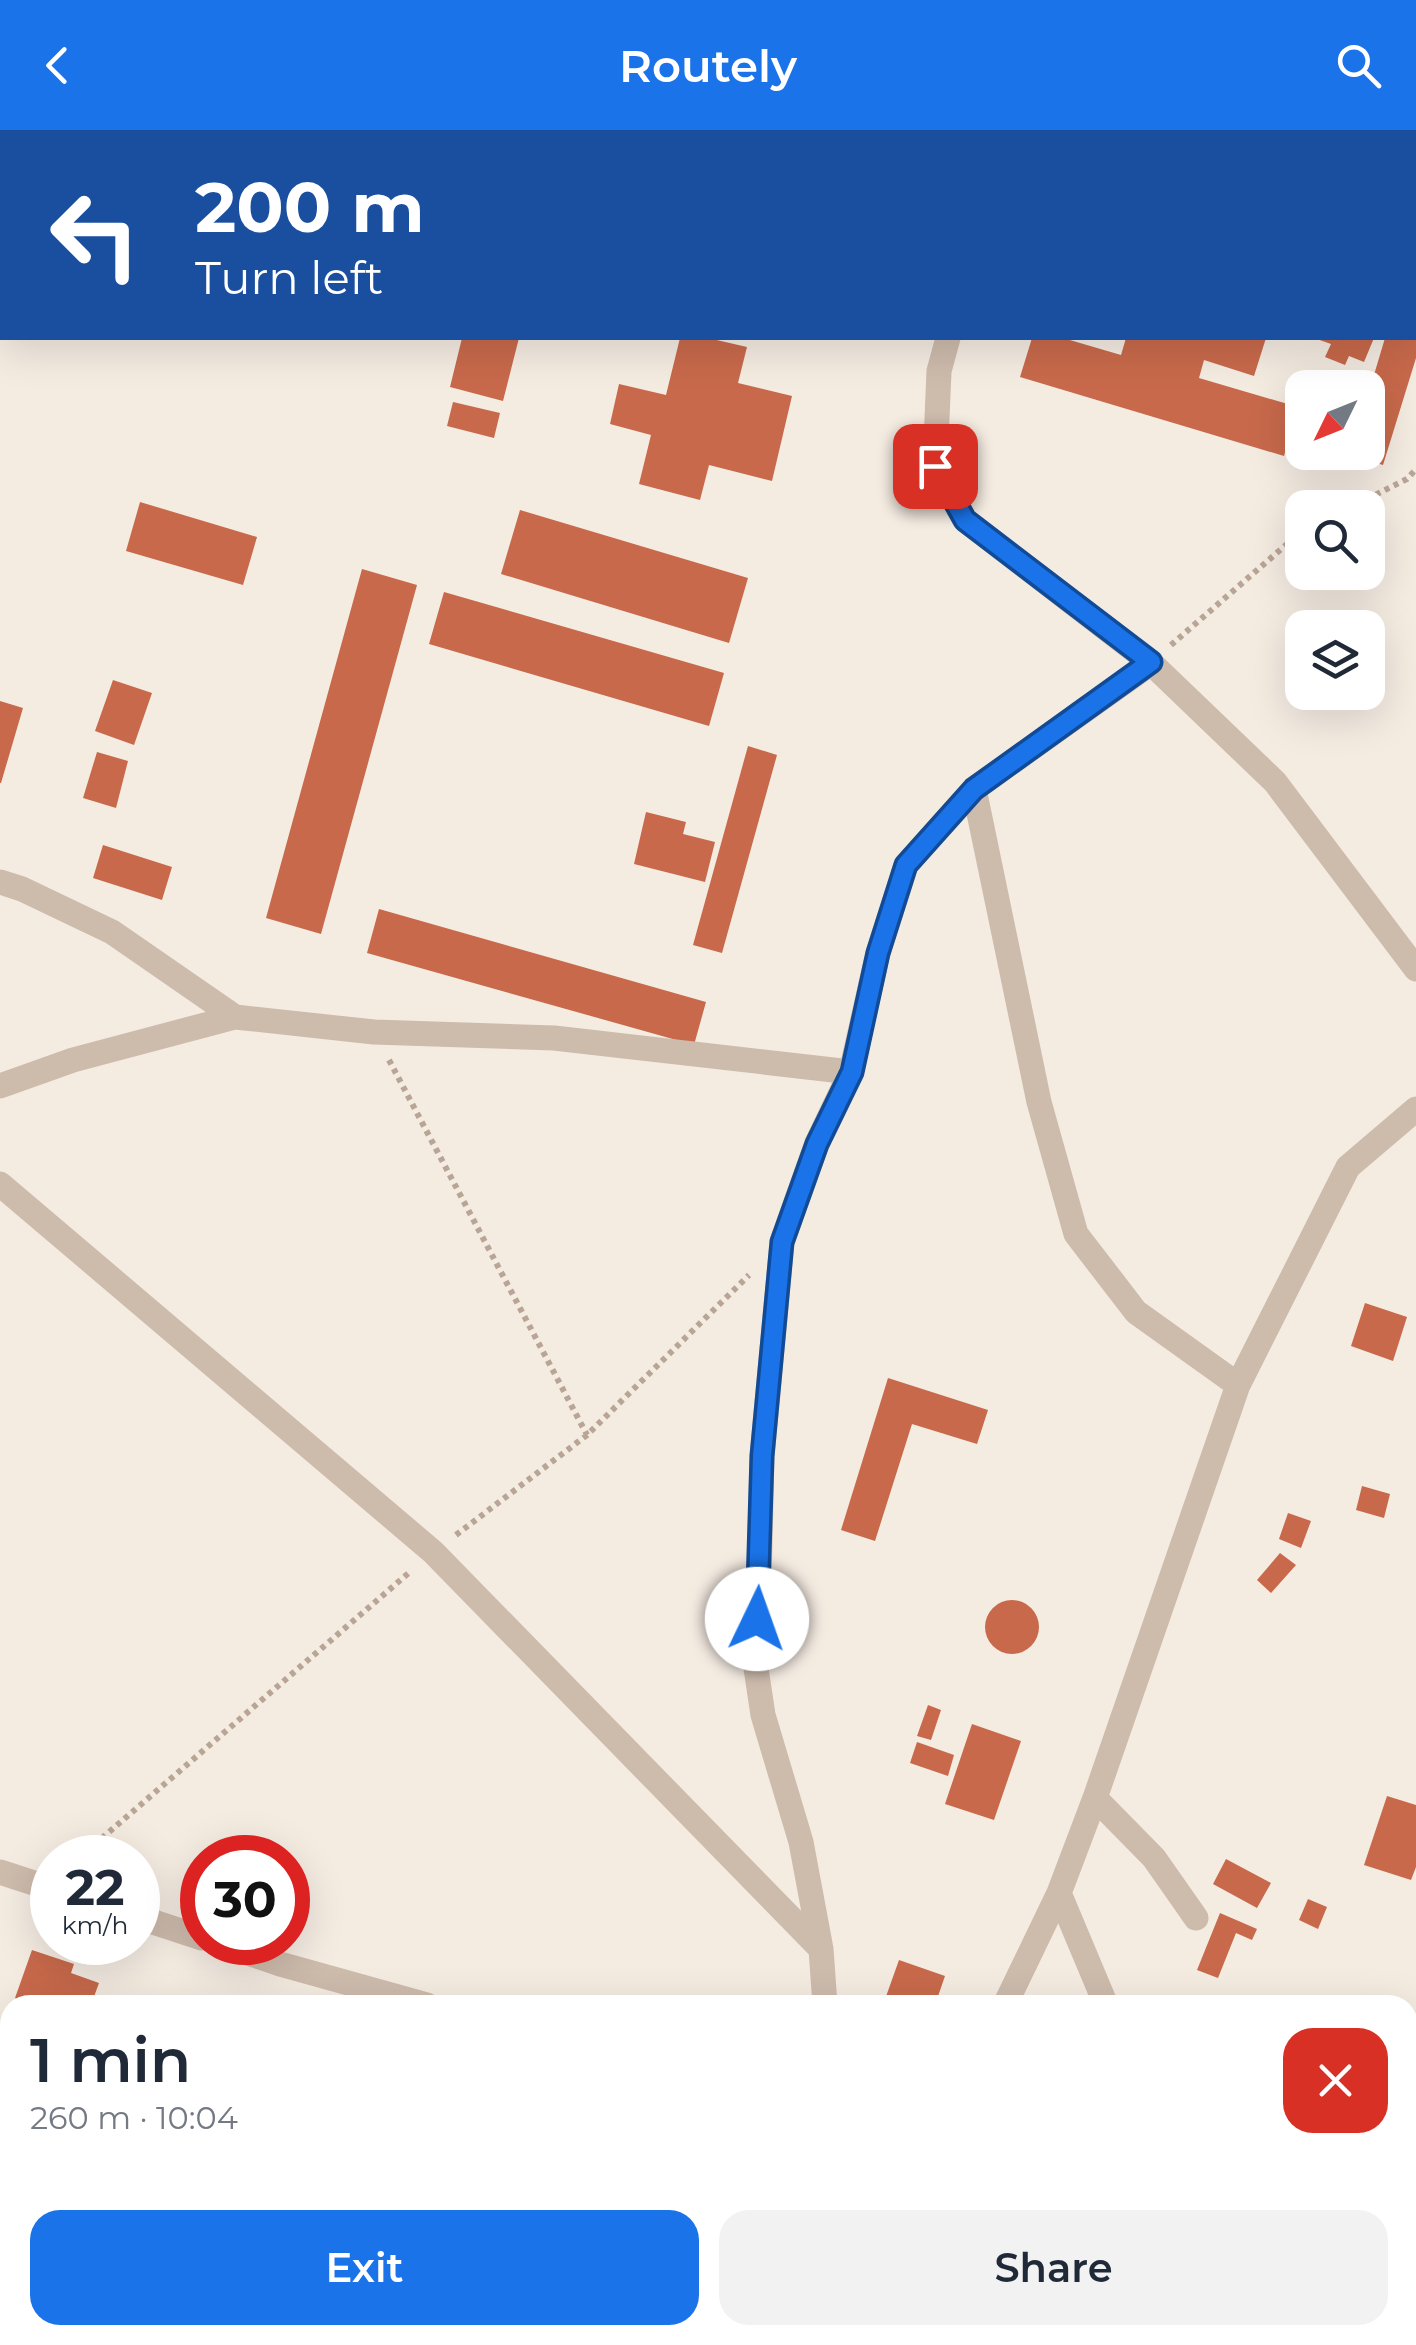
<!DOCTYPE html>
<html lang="en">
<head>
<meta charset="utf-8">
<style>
  body { margin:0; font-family:Montserrat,sans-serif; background:#f2f2f3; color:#1f2937; height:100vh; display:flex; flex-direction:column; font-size:38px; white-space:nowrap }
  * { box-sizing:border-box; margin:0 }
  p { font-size:32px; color:#747a83 }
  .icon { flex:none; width:55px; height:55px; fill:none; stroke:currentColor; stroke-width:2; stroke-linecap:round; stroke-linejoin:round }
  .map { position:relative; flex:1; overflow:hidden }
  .details { position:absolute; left:0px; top:1865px; width:1418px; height:350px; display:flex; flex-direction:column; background:#fff; border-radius:30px 30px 0 0; box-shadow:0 10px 40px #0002 }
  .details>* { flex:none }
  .guide { position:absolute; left:0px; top:0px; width:1418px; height:210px; box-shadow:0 10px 40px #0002; background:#1a4fa0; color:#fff; overflow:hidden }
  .needle { width:65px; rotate:227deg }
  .controls { position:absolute; left:1285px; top:240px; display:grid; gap:20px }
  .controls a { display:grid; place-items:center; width:100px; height:100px; border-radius:20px; background:#fff; box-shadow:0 10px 40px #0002; font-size:50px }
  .speed { position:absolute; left:30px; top:1705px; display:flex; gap:20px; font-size:50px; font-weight:700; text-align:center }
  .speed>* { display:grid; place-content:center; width:130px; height:130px; border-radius:50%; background:#fff; box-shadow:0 10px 40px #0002; line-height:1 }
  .speed small { font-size:25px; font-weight:400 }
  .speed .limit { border:15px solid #d22; background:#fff; color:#111 }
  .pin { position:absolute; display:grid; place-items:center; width:85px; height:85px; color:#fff; margin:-42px; border-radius:20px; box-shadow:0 5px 15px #0006 }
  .me { position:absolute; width:110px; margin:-55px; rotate:3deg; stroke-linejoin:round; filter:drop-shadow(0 0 8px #0008) }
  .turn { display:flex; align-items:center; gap:35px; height:210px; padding:0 30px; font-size:45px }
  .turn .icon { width:130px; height:130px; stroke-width:2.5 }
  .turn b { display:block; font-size:70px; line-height:85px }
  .round { display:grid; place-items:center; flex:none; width:105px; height:105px; border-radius:30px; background:#f2f2f3 }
  .head { display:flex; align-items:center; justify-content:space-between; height:170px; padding:0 30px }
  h1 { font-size:60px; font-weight:600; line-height:75px }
  .action { display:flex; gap:20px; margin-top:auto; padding:20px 30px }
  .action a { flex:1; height:115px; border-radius:30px; background:#1a73e8; color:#fff; font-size:40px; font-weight:600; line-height:115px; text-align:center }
  .action a+a { background:#f2f2f3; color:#1f2937 }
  header { display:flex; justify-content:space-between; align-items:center; height:130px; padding:0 30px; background:#1a73e8; color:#fff; font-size:45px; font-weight:600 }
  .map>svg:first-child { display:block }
  .building { fill:#c8694b }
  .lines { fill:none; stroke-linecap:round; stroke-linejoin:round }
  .path { stroke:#b9a596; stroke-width:6; stroke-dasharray:5 5; stroke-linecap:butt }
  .minor { stroke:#cdbbac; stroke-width:25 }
  .route-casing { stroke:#114b97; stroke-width:25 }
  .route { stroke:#1a73e8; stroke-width:18 }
</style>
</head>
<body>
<header><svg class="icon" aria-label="back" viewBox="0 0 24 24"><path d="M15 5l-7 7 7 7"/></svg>Routely<svg class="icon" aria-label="search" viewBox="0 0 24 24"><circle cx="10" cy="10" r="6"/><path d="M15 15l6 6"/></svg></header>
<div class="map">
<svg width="1416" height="2215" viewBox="0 0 1416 2215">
  <rect width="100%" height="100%" fill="#f4ebe1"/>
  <!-- building -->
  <path class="building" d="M462,208H519L503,271L450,257Z
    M680,208H708L747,217L738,253L792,266L772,351L709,335L700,370L639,354L651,305L610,294L619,254L666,265Z
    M1032,208H1063L1121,225L1126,208H1266L1254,246L1204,230L1199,248L1298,277L1284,326L1020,247Z
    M1314,208H1374L1364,232L1349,226L1345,235L1325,227L1331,214Z
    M1385,208H1416V228L1383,335L1345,323L1368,322V265Z
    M453,272L500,283L494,308L447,296Z
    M140,372L257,407L243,455L126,421Z
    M520,380L748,448L729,513L501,444Z
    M362,439L417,455L321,804L266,788Z
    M444,462L724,543L709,596L429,514Z
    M113,550L152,563L134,615L95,601Z
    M0,571L23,578L1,653H0Z
    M748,616L777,625L722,823L693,815Z
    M97,622L128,631L116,678L83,668Z
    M646,682L686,692L683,704L715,712L705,752L634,734Z
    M103,715L172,737L162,770L93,748Z
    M379,779L706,872L694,915L367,823Z
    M1365,1173L1407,1187L1393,1231L1351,1216Z
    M888,1248L988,1280L977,1314L912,1294L875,1411L841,1400Z
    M1362,1356L1390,1364L1384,1388L1356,1380Z
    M1288,1383L1311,1391L1301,1418L1279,1409Z
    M1280,1423L1296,1435L1271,1463L1257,1450Z
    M985 1497a27 27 0 1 1 54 0a27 27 0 1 1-54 0Z
    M928,1575L941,1580L931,1610L917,1606Z
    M972,1594L1021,1611L994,1690L945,1674Z
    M917,1612L954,1625L948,1646L910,1633Z
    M1387,1666L1416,1675V1737L1411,1750L1364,1735Z
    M1226,1729L1271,1753L1257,1778L1213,1754Z
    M1308,1769L1327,1777L1318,1799L1299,1790Z
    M1220,1783L1257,1799L1252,1810L1236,1803L1218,1848L1197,1840Z
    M32,1820L74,1834L71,1843L99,1853L91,1875H34L15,1868Z
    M899,1830L945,1846L935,1875H883Z
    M1416,2101V2144L1408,2141V2123Z
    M1408,2154L1416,2157V2188L1408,2185Z
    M1210,2205H1240L1236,2215H1206Z"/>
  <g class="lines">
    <!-- path -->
    <path class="path" d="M1349,378L1407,349L1416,339
      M1171,515L1302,401
      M389,930L587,1305
      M456,1405L587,1305L749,1145
      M79,1728L411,1441
      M826,2215L835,2205"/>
    <!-- minor -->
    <path class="minor" d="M973,0L974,2
      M948,208L939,241L935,335L965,390L1151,533L1275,652L1416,839
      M974,659L1039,972L1076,1104L1136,1182L1238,1255
      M0,752L22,759L112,802L235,887
      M0,956L73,930L235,887L374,902L554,908L851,942
      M0,1054L433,1422L821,1819
      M1095,1668L1154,1728L1196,1788
      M0,1742L52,1759
      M1059,1763L1106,1875
      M138,1787L202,1808
      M216,1812L280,1834L427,1875
      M825,1875L821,1819L801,1712L763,1585L754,1525L759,1453L762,1326L782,1112L817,1013L851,942L878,823L906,735L974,659L1151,533
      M1005,1875L1059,1763L1095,1668L1238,1255L1348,1037L1416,979
      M1016,2205L1018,2215"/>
  </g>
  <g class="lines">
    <defs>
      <path id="route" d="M757,1489L762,1326L782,1112L817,1014L852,942L878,823L906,735L974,659L1151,532L965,390L935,336"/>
    </defs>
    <!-- route casing -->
    <use href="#route" class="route-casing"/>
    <!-- route -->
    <use href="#route" class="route"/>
  </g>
</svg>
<div class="controls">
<a><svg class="needle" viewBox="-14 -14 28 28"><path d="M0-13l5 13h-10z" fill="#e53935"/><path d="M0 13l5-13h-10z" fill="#747a83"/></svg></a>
<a><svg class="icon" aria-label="search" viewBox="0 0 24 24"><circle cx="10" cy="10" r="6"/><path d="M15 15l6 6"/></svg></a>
<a><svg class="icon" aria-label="layers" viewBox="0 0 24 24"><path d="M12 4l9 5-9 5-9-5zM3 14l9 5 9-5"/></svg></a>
</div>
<div class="speed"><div>22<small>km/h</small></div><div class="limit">30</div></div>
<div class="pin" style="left:935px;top:336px;background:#d93025"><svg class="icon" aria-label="arrive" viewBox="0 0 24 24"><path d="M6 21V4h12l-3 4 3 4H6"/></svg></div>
<svg class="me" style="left:757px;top:1489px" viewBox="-20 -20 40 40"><circle r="19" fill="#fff"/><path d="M0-13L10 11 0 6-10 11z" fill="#1a73e8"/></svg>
<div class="guide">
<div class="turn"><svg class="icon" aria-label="left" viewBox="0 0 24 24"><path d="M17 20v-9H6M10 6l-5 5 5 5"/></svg><div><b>200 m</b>Turn left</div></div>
</div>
<section class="details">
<div class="head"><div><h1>1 min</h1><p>260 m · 10:04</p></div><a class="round" style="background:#d93025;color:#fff"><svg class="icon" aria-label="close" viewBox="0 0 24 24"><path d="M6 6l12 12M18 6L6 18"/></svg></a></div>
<div class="action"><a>Exit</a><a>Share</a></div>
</section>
</div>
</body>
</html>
